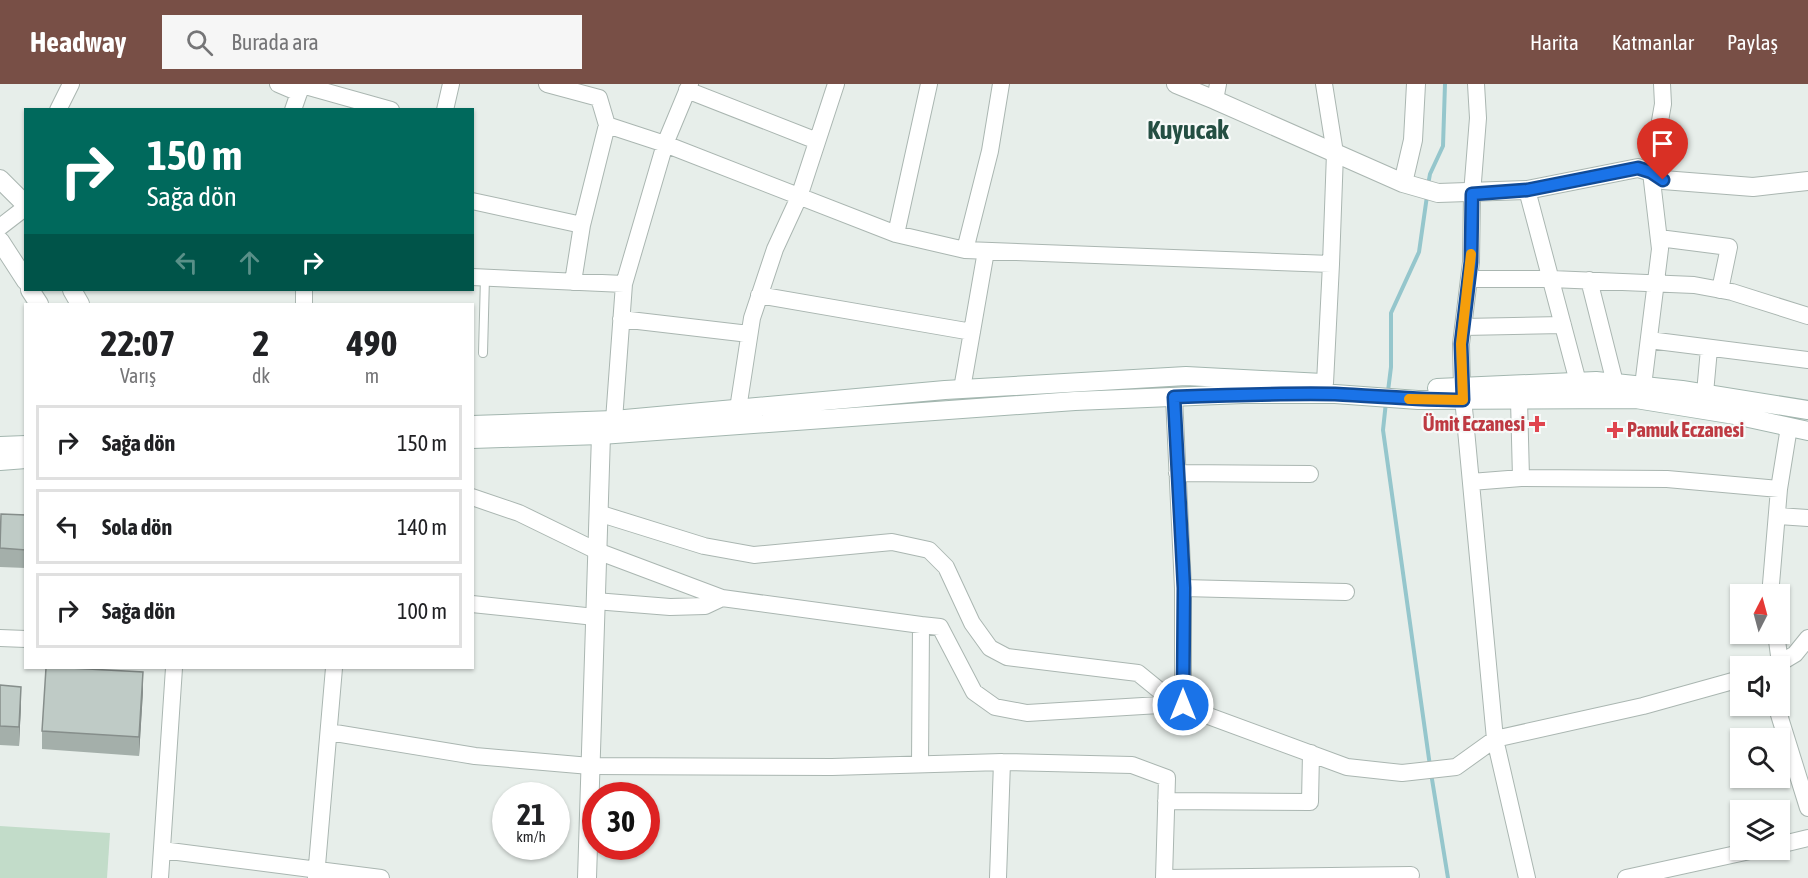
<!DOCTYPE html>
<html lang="tr">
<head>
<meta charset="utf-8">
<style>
  body { margin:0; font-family:"Asap Condensed",sans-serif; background:#f6f6f6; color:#202124; height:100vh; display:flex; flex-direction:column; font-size:22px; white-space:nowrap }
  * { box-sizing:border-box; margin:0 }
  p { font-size:20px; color:#757577 }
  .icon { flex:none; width:33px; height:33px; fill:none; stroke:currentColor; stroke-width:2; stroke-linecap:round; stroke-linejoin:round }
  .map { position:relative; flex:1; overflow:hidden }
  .details { position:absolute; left:24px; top:219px; width:450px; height:366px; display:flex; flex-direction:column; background:#fff; border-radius:0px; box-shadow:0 2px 4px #0004 }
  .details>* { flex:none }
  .guide { position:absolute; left:24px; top:24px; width:450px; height:183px; border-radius:0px; box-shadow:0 2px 4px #0004; background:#00695c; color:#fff; overflow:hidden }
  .needle { width:39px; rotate:6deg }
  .controls { position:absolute; left:1730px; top:500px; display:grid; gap:12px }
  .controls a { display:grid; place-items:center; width:60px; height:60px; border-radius:0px; background:#fff; box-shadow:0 2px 4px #0004; font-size:30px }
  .speed { position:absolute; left:492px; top:698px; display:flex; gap:12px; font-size:30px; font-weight:700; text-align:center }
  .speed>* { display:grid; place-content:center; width:78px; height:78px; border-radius:50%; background:#fff; box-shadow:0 2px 4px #0004; line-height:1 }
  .speed small { font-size:15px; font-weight:400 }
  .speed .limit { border:9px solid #d22; background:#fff; color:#111 }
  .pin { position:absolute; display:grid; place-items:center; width:51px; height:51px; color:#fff; margin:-62px -26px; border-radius:50% 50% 50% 0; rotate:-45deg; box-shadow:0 0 6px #0007 }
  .pin .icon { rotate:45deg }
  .me { position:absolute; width:66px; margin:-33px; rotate:0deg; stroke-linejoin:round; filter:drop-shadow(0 0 4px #0008) }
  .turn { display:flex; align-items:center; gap:21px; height:126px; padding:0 24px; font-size:27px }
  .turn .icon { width:78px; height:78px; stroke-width:2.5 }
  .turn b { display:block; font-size:42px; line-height:51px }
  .lanes { display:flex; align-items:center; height:57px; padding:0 24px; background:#0003; justify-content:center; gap:30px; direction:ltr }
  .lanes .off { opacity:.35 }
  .eta { display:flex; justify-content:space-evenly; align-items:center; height:102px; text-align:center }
  .eta b { font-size:36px; font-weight:700; line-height:42px }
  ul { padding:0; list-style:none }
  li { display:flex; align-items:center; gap:18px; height:75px; margin:0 12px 9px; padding:0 12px; border:3px solid #e0e0e0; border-radius:0px }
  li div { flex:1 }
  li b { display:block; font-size:22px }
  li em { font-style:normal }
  header { display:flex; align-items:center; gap:36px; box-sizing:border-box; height:84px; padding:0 30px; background:#784f46; color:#fff }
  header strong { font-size:28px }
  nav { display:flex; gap:33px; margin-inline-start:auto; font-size:21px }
  .search { width:420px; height:54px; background:#f6f6f6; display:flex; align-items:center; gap:15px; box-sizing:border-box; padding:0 21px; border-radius:0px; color:#757577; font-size:22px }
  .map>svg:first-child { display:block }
  .green { fill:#c2dcc9 }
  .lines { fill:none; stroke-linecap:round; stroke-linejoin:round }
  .stream { stroke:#95c6cc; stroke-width:4 }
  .service-casing { stroke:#aab6b1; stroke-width:10 }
  .minor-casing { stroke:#aab6b1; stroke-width:18 }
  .tertiary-casing { stroke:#aab6b1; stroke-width:20 }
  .secondary-casing { stroke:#a3b6af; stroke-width:20 }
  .service { stroke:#fff; stroke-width:8 }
  .minor { stroke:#fff; stroke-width:16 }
  .tertiary { stroke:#fff; stroke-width:18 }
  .secondary { stroke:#fff; stroke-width:18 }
  .wall { fill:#a4afaa }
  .shaded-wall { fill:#868e8b }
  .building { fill:#bfcbc6; stroke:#868e8b; stroke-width:1.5 }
  .route-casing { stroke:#114b97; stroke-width:15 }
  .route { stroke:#1a73e8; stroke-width:10 }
  .slow { stroke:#f59e0b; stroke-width:10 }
  .health-dot { fill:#e0444e; stroke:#f7faf9; stroke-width:2 }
  .labels { text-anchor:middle; stroke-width:4.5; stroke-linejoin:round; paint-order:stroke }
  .health-label { font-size:20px; font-weight:bold; fill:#be3a42; stroke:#f7faf9; text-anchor:end }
  .district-label { font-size:26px; font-weight:bold; fill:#254f43; stroke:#f7faf9 }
</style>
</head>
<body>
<header>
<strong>Headway</strong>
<div class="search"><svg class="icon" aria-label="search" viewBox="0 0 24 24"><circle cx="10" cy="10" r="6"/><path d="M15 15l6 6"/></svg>Burada ara</div>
<nav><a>Harita</a><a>Katmanlar</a><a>Paylaş</a></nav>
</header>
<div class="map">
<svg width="1808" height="794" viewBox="0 0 1808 794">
  <rect width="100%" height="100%" fill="#e7eeea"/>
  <!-- green -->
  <path class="green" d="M0,742L110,749L107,794H0Z"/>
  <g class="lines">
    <!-- stream -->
    <path class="stream" d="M1428,101L1430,90L1443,62L1445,0
      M1388,307L1391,283V229L1419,168L1427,112
      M1386,318L1383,346L1430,682
      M1431,689L1448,794"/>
    <defs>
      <path id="service" d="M483,269L485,193"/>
      <path id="minor" d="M278,0L299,9
        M547,0L599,14L607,41L665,60L896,150L965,166L1331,180L1335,69L1324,0
        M1476,0L1478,34L1472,110L1471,178L1461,260L1462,303L1495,655L1527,794
        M302,1L391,26
        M687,6L817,57
        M1215,16L1218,0
        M58,26L71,0
        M293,26L302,0
        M445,26L451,0
        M1527,106L1578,298
        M472,117L582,141
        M0,143L26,123
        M896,150L929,0
        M1659,154L1729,163L1720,206
        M965,166L990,67L1001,0
        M472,193L624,200
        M1469,195H1551L1694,201L1732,208L1808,232
        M1589,196L1615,299
        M573,198L582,141L607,41
        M304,206V220
        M759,211L972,248
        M621,235L749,250
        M1463,243L1563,241
        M1649,256L1808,276
        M1325,299L1331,180
        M1643,302L1660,165L1651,88L1663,20L1662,0
        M962,305L986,167
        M1705,309L1709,265
        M1174,313L1183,504V621
        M1519,316L1521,394
        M738,325L752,234L775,165L799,113L836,0
        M614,336L624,200L665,60L690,0
        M1177,389L1310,390
        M1471,398L1521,394L1667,395L1779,405
        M472,413L519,429L597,467L722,514L921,541L920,680
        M598,429L704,462L754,471L892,458L929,466L946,483L972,539L990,564L1007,573L1138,589L1176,620L1347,683L1402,689L1456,683L1495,655L1643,622L1740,595
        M1778,432L1808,434
        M1183,504L1346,508
        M1772,510L1771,500L1779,405L1789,343
        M595,517L670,523L705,522L722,514
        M472,520L595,533
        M921,541L940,543L974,608L995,623L1027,629L1176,620
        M1776,549L1780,579
        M0,554L26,555
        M1775,582L1795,570L1808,554
        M1776,621L1808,724
        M329,648L475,672L590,682L832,683L1002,678L1132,681L1167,694L1164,794
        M1166,717L1310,718L1311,669
        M1779,761L1808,754
        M162,766L381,794
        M316,793L334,584
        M160,794L174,584
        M998,794L1002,678
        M1164,794L1411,791
        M1626,794L1759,765"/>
      <path id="tertiary" d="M1176,0L1215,16L1403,99L1438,109L1527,106L1638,84L1651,88L1663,96L1753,103L1808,97
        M0,95L26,121
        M1403,99L1413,56L1416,0
        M0,157L26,197
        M30,206L39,220
        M72,206L80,220
        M587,794L601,351L597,338"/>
      <path id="secondary" d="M1437,304L1596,297L1682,306L1808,326
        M472,341L614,336L945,306L1186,292L1323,299
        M472,355L601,351L1075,317L1243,310H1335L1418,316L1636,315L1735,331L1808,347
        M0,362L26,361
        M0,377L26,375"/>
    </defs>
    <!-- service casing -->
    <use href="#service" class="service-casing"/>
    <!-- minor casing -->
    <use href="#minor" class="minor-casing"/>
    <!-- tertiary casing -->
    <use href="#tertiary" class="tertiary-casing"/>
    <!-- secondary casing -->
    <use href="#secondary" class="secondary-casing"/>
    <!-- service -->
    <use href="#service" class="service"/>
    <!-- minor -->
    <use href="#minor" class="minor"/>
    <!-- tertiary -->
    <use href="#tertiary" class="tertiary"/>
    <!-- secondary -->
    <use href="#secondary" class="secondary"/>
  </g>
  <!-- wall -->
  <path class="wall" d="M26,431V484L0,483V449Z
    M0,601L21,621L19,662L0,661Z
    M143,607L139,672L42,665V647Z"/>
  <!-- shaded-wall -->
  <path class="shaded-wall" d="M143,588V607L139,672V653Z
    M21,603V621L19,662V643Z"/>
  <!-- building -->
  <path class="building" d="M1,430L26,431V466L0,464Z
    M46,584H70L143,588L139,653L42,647Z
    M0,601L21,603L19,643L0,642Z"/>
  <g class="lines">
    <defs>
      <path id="route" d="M1183,621L1184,504L1174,313C1227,311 1281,309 1335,310C1378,312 1420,316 1463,316L1461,260L1471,178L1472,110L1527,106L1638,84L1651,88L1663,96"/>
    </defs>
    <!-- route casing -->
    <use href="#route" class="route-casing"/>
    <!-- route -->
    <use href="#route" class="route"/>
    <!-- slow -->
    <path class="slow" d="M1409,315L1463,316L1461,260L1471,170"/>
  </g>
  <!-- markers -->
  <g class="health-dot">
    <path d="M1534 331h6v6h6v6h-6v6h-6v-6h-6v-6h6z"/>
    <path d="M1612 337h6v6h6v6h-6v6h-6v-6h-6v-6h6z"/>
  </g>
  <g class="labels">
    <!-- health labels -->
    <g class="health-label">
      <text x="1525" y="347">Ümit Eczanesi</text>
      <text x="1627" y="353" text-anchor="start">Pamuk Eczanesi</text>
    </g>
    <!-- district labels -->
    <g class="district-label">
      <text x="1188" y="55">Kuyucak</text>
    </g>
  </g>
</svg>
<div class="controls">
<a><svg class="needle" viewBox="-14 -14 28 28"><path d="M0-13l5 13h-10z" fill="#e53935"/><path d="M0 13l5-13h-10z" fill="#757577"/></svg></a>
<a><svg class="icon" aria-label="sound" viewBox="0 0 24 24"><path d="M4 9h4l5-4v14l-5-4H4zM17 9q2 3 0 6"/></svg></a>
<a><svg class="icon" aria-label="search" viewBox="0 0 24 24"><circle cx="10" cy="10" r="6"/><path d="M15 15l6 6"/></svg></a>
<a><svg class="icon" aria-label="layers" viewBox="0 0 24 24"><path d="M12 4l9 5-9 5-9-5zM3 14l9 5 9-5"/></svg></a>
</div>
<div class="speed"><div>21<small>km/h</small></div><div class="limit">30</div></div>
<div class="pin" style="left:1663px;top:96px;background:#d93025"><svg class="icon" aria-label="arrive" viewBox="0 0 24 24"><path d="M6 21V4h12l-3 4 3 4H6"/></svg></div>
<svg class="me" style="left:1183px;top:621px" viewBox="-20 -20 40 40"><circle r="17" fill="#1a73e8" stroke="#fff" stroke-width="3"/><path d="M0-11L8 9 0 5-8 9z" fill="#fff"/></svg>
<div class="guide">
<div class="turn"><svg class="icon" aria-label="right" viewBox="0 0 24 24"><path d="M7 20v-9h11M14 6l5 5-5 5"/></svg><div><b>150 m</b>Sağa dön</div></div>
<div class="lanes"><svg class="icon off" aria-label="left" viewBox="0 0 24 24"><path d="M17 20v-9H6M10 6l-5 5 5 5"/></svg><svg class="icon off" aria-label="ahead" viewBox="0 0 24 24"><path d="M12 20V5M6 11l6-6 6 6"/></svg><svg class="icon" aria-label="right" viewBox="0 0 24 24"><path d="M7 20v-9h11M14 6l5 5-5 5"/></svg></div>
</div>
<section class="details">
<div class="eta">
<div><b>22:07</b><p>Varış</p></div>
<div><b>2</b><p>dk</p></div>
<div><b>490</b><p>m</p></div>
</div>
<ul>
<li><svg class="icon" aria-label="right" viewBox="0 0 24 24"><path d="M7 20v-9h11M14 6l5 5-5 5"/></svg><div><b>Sağa dön</b></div><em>150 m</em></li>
<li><svg class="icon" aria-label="left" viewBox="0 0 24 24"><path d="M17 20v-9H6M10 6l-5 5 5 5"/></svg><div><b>Sola dön</b></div><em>140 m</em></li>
<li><svg class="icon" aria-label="right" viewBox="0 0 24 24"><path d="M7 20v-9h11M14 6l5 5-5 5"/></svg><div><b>Sağa dön</b></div><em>100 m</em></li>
</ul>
</section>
</div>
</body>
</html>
